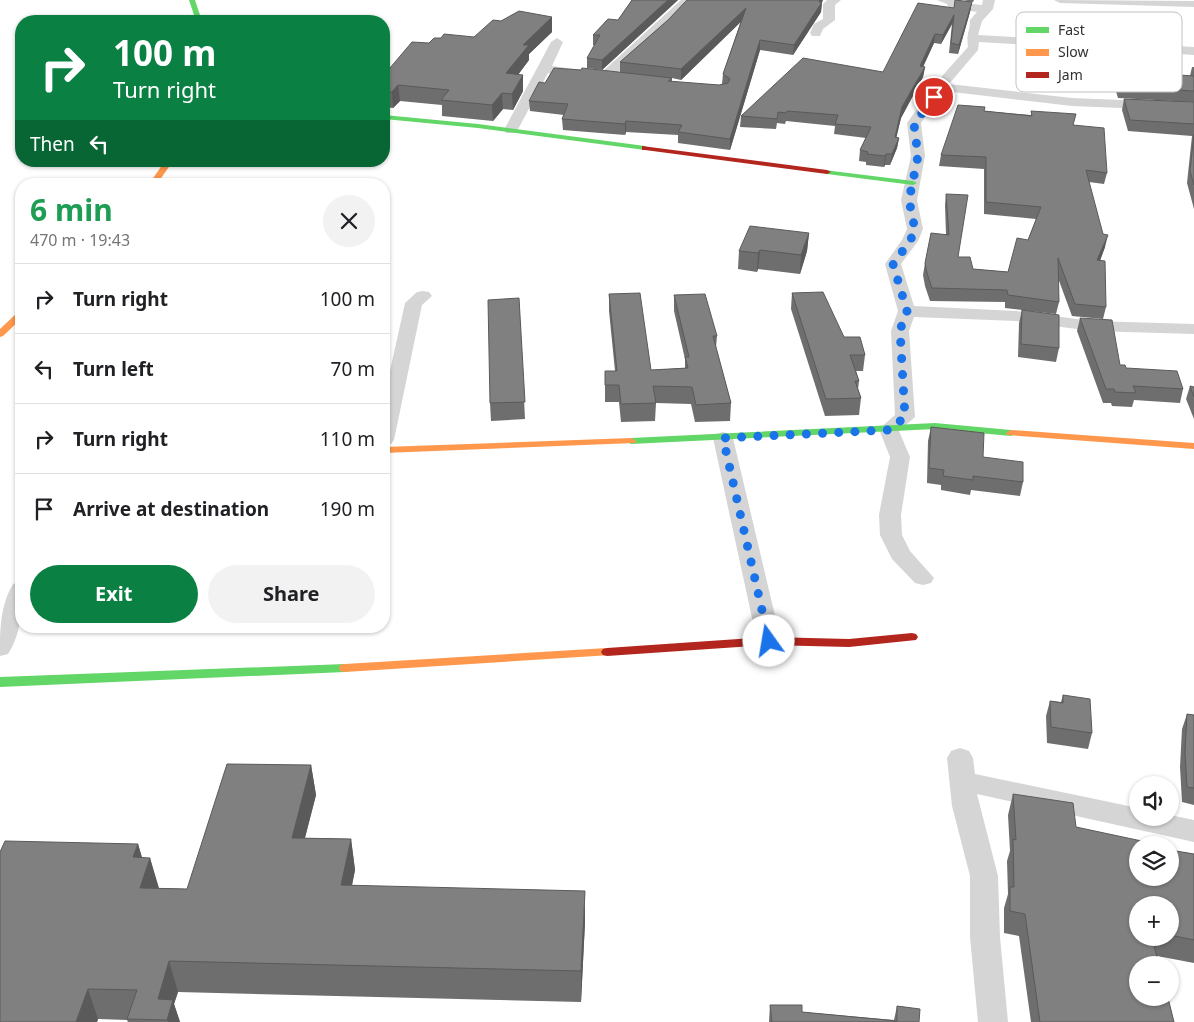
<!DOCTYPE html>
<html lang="en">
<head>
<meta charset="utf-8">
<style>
  body { margin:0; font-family:"Noto Sans",sans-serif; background:#f2f2f2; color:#202124; height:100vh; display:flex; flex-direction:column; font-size:19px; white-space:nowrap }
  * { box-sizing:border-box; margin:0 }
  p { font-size:16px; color:#757577 }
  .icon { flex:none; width:28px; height:28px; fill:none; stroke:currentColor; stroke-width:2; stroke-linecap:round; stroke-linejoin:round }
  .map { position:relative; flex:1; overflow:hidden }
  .drawer { position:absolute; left:15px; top:178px; width:375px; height:455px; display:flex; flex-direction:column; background:#fff; border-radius:20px; box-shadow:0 1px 4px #0004 }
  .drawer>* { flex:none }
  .top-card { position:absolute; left:15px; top:15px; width:375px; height:152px; border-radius:20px; box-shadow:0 1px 4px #0004; background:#0b8043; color:#fff; overflow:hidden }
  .fabs { position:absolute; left:1129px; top:776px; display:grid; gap:10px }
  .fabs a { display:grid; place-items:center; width:50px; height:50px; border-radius:50%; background:#fff; box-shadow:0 1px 4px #0004; font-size:25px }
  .pin { position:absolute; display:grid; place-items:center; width:42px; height:42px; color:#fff; margin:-21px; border:2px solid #fff; border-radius:50%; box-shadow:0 1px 5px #0007 }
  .me { position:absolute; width:55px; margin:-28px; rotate:347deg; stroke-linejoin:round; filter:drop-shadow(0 0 4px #0008) }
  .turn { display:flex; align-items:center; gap:18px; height:105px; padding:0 15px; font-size:22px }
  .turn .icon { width:65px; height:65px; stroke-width:2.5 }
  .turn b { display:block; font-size:35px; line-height:42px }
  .then { display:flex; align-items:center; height:48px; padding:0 15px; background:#0003; gap:10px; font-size:19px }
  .round { display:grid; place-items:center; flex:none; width:52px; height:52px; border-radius:26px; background:#f2f2f2 }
  .head { display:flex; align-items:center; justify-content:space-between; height:85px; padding:0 15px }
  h1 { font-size:30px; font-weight:700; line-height:38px; color:#1e9e55 }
  .primary-button { display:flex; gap:10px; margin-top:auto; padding:10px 15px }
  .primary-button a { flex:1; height:58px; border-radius:30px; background:#0b8043; color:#fff; font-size:20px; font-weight:700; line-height:58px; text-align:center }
  .primary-button a+a { background:#f2f2f2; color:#202124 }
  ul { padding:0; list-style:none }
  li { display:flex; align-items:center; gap:15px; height:70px; padding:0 15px; border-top:1px solid #e0e0e0 }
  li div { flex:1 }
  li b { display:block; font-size:19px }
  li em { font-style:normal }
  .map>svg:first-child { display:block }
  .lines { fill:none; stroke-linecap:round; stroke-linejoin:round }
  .street { fill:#d5d5d5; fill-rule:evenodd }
  .fast { fill:#63d668; fill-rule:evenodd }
  .slow { fill:#ff974d; fill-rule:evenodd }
  .jam { fill:#b3261e; fill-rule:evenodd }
  .wall { fill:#6e6e6e; fill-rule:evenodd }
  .shaded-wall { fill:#5a5a5a }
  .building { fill:#808080; stroke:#5a5a5a }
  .route { stroke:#1a73e8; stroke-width:9; stroke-dasharray:0 16.2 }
  .key { fill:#fff; stroke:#c1c1c1; stroke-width:1 }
  .key-label { font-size:14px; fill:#313131 }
</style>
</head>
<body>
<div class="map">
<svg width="1194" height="1022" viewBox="0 0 1194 1022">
  <rect width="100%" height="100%" fill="#fff"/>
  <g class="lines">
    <!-- street -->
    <path class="street" d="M681,0H693L666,29L611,79H601L600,76L601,73Z
      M827,0H841L835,5V20L823,29L820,36H812L810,33L814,24L823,19V4Z
      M937,0H961L962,3L982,5L983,0H995L993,9L982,21L978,35L1194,47V55L979,42L978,50L949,84L1072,98L1194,103V111L1072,106L944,91L921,123L925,156L917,200L923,229L918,241L901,264L914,306L1016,311L1092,321L1194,324V334L1092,331L1016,321L914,317L909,331L915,417L899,431L910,457L901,515L902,535L910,551L934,578L931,583L923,585L915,583L892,559L880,535L879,515L890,457L879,429L895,415L891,331L898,311L885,264L902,240L907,229L901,200L911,156L907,123L935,84L968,47C966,32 970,33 970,20L977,12L948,7L947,4Z
      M1054,0L1194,1V7L1060,3Z
      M557,38L563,42L552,66L582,70L588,74L582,78L548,73L516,133H506L504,130L551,42Z
      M423,291L429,292L432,296L422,305L394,440L391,444L384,446V398L405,303L417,292Z
      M723,432L730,434L733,438L781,641L777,647L769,649L761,647L757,641L713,438L716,434Z
      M21,582C23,606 22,632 8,654L0,656C0,630 0,606 13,584Z
      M960,748L969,751L973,758L975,774L1138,808V818H1170V815L1194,820V842L977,794L998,876L1000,937L1008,1022H978L970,937V876L952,806L947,758L951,751Z"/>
    <!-- fast -->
    <path class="fast" d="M189,0H195L202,21H196Z
      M384,115L478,124L645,146L649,148L645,150L478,128L384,119Z
      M824,170L913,181L917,183L913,185L827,174L823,172Z
      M935,423L1011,430L1016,433L1011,436L935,429L631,444L626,441L631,438Z
      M345,664L350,665L351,668L350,671L345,672L0,687V677Z"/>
    <!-- slow -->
    <path class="slow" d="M165,161H173L157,184H149Z
      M21,311V319L3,336L0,337V329L18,312Z
      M1011,430L1194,443V449L1007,435L1006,433Z
      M631,438L636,441L635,443L384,453V447Z
      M607,648L611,649L613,652L611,655L345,672L340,671L339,668L340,665L345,664Z"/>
    <!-- jam -->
    <path class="jam" d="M642,146L827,170L831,172L827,174L645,150H642Z
      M912,633L916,634L918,637L916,640L849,647L769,645L607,656L603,655L601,652L603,649L607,648L769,637L849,639Z"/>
  </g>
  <!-- wall -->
  <path class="wall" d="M632,0H678L602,70L587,68V58L595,45H593V35L618,20Z
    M687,0H823L822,2L821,12L793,55L760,50L730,150L678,143V135L626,132L625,135L563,130L562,119L564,115L530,111L529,101L545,83L620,73V62L668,20ZM741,21L723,74L722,84L719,85L672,82V78L681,80Z
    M963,0H974L973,2Z
    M972,2L970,12L958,54L949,53L952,24L941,44L934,43L923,66L925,67L923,77L901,118L896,137L899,138L897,148L890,165H885L884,167L866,165V162L859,161L860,150L866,138L834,134L835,126L786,121L785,124L777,123L776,129L740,127L741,116L883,72L954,8Z
    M552,17V32L529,54V60L518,75H523V91L513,110L503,109L493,121L442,116V105L400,101L393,108L384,107V75L429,43L441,38L474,37L501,21Z
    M1192,67H1194V102L1118,98L1114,85L1117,74L1190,76Z
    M1124,99L1194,102V209L1187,183L1192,136L1128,131L1122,110Z
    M984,111L1031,115V111L1074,125L1107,173L1104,184L1089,182L1105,247L1100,261L1106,307L1103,319L1072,316L1058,278L1059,302L1056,314L1005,308V302L930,301L925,286L923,275L925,263L946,235L945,205L946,194L958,257L973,269L1008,272L1028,240L1036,219L984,214V169L939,166L941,155Z
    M809,233L807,251L800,274L758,269L757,272L738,269L739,251Z
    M792,293L865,355L863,371H856L859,381L858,389L861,398L859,415L825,416L791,309Z
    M609,294L651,370L685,368V359L674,311V295L717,336L716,347L731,403L730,421L695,422L691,404L656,403L655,421L621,422L619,402H605V371H615L609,311Z
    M519,298L525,419L491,421L490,403Z
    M1022,310L1059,348L1056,362L1018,357L1019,323Z
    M1080,318L1120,365L1126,368L1183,389L1180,403L1134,400L1132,407L1112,406L1111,403H1103L1077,331Z
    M1190,386L1194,387V419L1186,399Z
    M931,427L983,457L1023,482L1020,496L971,490L970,495L941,490V485L927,483L928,441Z
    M1063,695L1092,733L1088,749L1047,743L1046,716L1050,701L1061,702Z
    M1187,714L1194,715V805L1182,802L1180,767L1182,729Z
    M311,765L316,795L305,838L351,839L355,870L352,885L585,922L581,1002L178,992L174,1004L180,1022H128L127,1020L98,1019L97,1022H0L138,844L142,858H150L158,888L187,889Z
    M1013,794L1076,827L1138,845L1194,854V963L1157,956L1174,1022H1031L1019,936L1004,933V908L1008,894L1007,861L1010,851L1008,815ZM1170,905V938H1138Z
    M770,1005L802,1012L894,1020L897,1006L919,1022H769Z"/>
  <!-- shaded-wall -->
  <path class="shaded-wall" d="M668,0H678L602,70V60Z
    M820,0H823L822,2L821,12L793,55L794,45Z
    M972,2L970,12L958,54L959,45Z
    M746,8V17L681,80V69Z
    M954,15L952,24L941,44L943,35Z
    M552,17V32L529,54V60L507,89L506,73L523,45Z
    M935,34L934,43L919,76L920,66Z
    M760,40V50L730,150V139Z
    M925,67L923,77L901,118L894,148L895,137L902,107Z
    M523,75V91L513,110L512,94Z
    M398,85L400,101L393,108L392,92Z
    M502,93L503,109L493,121L492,105Z
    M626,121V132L625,135V124Z
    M899,138L897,148L890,165L892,154Z
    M886,154L885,165L884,167L885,156Z
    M809,233L807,251L800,274L801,255Z
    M1108,235L1105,247L1095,273L1097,260Z
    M760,250L758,269L757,272L758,253Z
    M311,765L316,795L297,868L292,838Z
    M351,839L355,870L346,915L341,885Z
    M138,844L146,871L150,858L159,888H140L133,857Z
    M585,891V922L581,1002V971Z
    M169,961L178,992L174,1004L180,1022H168L158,999Z
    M88,989L98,1019L97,1022H76Z"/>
  <!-- building -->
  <path class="building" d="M632,0H668L602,60L587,58L600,35H593L608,19L618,20Z
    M687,0H820L819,2H822L794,45L760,40L730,139L678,132L682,125L626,121L625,124L562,119L568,104L529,101L539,82L545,83L554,68L581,70L582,68L672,78L668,81L719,85L728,83L730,79L723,74L746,8L681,69L620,62L668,20Z
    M955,0L972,2L959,45L951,43L954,15L943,35L935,34L920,66L925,67L902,107L895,137L899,138L892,154H886L885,156L867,154L868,152L860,150L871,127L835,124L838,115L787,111L786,113L778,112L777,119L741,116L803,58L883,72L918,3L954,8Z
    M519,11L552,17L523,45H529L506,73L523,75L512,94L502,93L492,105L441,100L449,90L398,85L392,92H384V75L412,42L429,43L434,38H441L444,34L474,37L493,20L501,21Z
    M1135,72L1194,76V91L1120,87L1117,74Z
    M1124,99L1194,102V124L1130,120Z
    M958,105L985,107L984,111L1032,116L1031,111L1076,114L1073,125L1104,128L1107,173L1086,170L1103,234L1108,235L1097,260L1105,261L1106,307L1075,304L1058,258L1059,302L1008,295L1007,290L932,288L927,273L925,263L931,233L949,235L946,194L968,195L958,257H970L973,269L1008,272L1017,238L1028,240L1041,207L986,202V157L941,155Z
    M1194,134V185L1190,171Z
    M750,226L809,233L801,255L760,250L758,253L739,251Z
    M823,292L844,337H860L865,355H850L859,381H855L861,398L826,399L792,293Z
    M640,293L651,370L688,368L685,357H689L674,295L705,294L717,336H713L731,403L696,405L692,387L653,386L656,403L621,404L619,385H605V371H617L609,294Z
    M519,298L525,402L490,403L488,300Z
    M1022,310L1059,315V348L1021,344Z
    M1080,318L1112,320L1120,365H1125L1126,368L1177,371L1183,389L1133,386L1136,393L1115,392L1114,389H1106Z
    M1190,386L1194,387V397Z
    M931,427L984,433L983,457L1023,462V482L973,476V480L943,476L944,470L929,468Z
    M1063,695L1090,699L1092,733L1051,727L1050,701L1063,703Z
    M1187,714L1194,715V788L1187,787L1185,752Z
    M227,764L311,765L292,838L351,839L341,885L585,891L581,971L169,961L158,999L173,1000L167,1020L127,1019L137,990L88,989L76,1022H0V852L5,841L138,844L133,857L150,858L140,888L187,889Z
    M1013,794L1073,803L1076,827L1151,843V845H1138V878H1170V850L1194,854V940L1170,935V905H1138V938H1152L1159,965H1138V998H1168L1174,1022H1040L1025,914L1010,911V887H1014L1013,839L1016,840Z
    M770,1005H802V1012L897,1021V1006L920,1009L919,1022H772Z"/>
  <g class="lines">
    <!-- route -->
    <path class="route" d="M769,641L723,438L889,430L905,417L900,330L907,311L893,264L910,241L915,230L909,200L918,156L914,124L934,97"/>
  </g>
  <!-- legend -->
  <rect x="1016" y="12" width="166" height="80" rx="8" class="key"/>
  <rect x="1026" y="27" width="23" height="6" fill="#63d668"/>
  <rect x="1026" y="49" width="23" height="7" fill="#ff974d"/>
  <rect x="1026" y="72" width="23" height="6" fill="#b3261e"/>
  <g class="key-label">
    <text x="1058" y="35">Fast</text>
    <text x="1058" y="57">Slow</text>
    <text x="1058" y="80">Jam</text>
  </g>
</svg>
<div class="fabs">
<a><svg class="icon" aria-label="sound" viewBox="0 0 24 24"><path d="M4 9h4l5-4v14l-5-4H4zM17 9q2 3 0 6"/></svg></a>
<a><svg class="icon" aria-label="layers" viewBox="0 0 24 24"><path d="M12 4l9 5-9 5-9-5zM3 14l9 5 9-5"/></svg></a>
<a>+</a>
<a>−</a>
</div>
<div class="pin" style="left:934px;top:97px;background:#d93025"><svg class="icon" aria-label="arrive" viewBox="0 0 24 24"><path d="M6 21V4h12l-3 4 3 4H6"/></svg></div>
<svg class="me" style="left:769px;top:641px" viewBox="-20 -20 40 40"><circle r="19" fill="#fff"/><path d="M0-13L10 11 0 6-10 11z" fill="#1a73e8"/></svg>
<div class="top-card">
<div class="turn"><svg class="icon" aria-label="right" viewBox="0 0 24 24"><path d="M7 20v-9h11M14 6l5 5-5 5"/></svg><div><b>100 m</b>Turn right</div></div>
<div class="then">Then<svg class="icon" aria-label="left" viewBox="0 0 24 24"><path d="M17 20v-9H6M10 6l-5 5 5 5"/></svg></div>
</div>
<section class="drawer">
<div class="head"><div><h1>6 min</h1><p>470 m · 19:43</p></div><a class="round"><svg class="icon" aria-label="close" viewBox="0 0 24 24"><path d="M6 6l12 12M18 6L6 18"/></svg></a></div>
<ul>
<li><svg class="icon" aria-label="right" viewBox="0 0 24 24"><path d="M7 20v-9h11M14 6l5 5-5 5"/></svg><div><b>Turn right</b></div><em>100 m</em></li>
<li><svg class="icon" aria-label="left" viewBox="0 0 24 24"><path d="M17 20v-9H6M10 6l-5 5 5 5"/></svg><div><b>Turn left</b></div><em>70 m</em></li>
<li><svg class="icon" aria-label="right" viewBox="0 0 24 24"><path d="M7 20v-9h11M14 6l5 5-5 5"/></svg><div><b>Turn right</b></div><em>110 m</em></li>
<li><svg class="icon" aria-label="arrive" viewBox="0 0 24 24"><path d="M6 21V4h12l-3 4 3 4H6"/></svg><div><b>Arrive at destination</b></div><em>190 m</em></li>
</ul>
<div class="primary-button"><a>Exit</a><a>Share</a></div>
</section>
</div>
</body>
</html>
